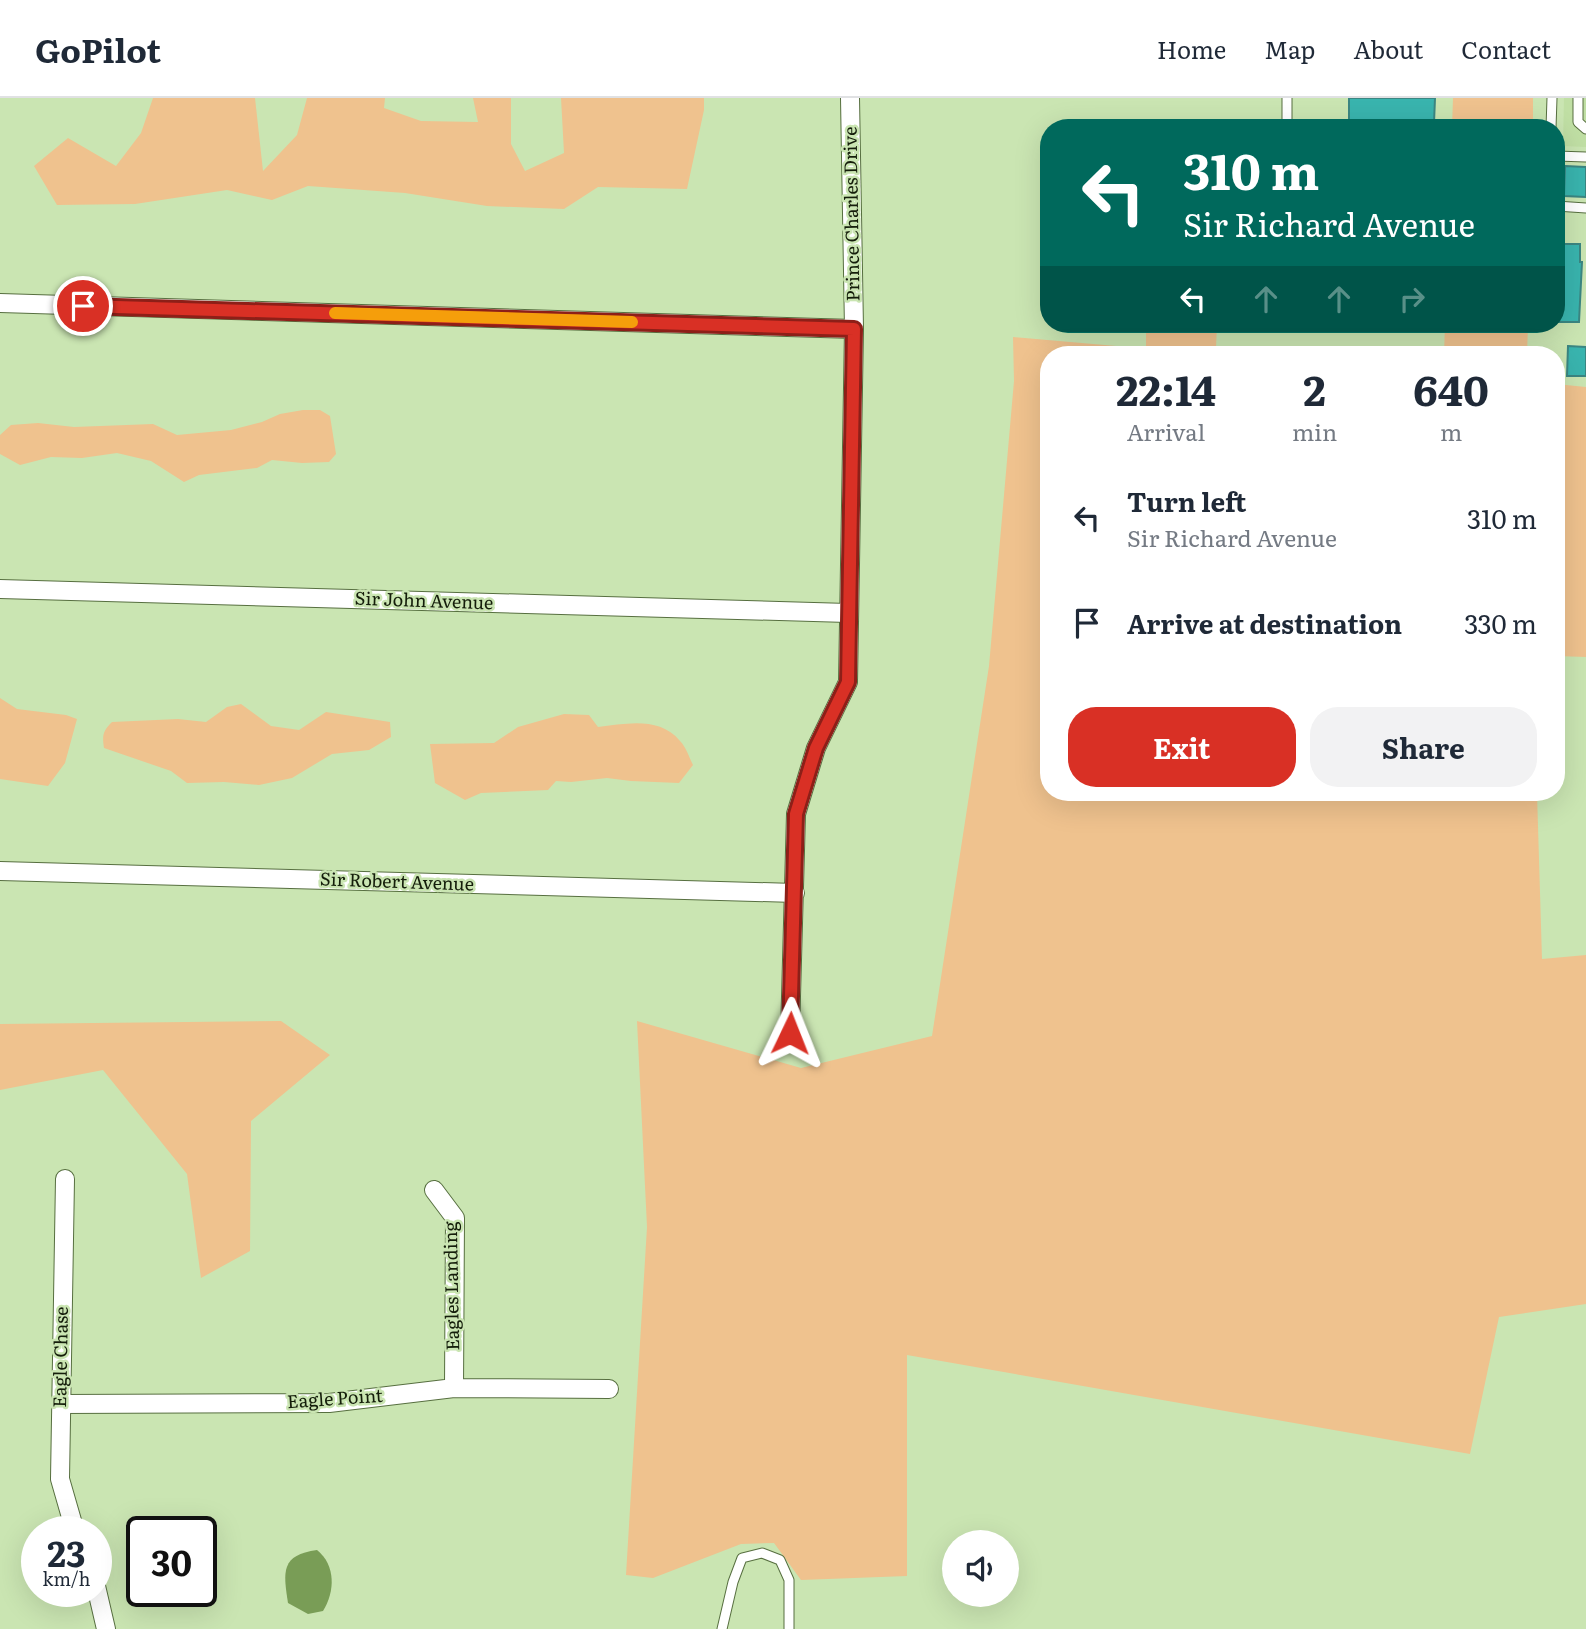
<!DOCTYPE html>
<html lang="en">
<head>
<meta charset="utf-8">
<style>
  body { margin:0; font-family:Literata,serif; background:#f2f2f3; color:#1f2937; height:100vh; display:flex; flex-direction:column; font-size:26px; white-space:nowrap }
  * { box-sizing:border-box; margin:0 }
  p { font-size:23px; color:#747a83 }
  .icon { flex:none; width:38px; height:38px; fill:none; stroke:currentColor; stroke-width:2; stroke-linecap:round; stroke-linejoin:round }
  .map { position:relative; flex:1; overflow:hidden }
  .side { position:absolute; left:1040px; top:248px; width:525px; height:455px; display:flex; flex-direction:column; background:#fff; border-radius:28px; box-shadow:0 7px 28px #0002 }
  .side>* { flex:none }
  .top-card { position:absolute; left:1040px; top:21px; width:525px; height:214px; border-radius:28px; box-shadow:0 7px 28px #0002; background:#00695c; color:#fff; overflow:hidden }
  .buttons { position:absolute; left:942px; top:1432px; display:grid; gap:14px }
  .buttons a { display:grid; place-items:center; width:77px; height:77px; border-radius:50%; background:#fff; box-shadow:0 7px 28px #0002; font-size:35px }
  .speed { position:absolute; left:21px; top:1418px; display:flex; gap:14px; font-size:35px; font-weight:700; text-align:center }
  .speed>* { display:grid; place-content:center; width:91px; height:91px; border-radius:50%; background:#fff; box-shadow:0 7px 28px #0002; line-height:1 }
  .speed small { font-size:18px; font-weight:400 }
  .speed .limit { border:4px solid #111; border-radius:10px; background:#fff; color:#111 }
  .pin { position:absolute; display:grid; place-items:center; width:60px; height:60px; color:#fff; margin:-30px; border:4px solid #fff; border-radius:50%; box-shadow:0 2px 7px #0007 }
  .me { position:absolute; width:77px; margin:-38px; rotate:2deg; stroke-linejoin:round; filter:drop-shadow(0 0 5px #0008) }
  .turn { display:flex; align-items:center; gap:24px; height:147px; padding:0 28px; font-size:32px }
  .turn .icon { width:91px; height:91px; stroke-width:2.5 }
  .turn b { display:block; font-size:49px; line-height:60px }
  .lanes { display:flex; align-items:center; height:66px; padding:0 28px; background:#0003; justify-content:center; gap:35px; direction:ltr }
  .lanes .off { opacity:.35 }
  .eta { display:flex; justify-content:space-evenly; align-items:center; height:119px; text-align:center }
  .eta b { font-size:42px; font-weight:700; line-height:49px }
  .cta { display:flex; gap:14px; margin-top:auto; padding:14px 28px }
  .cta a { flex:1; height:80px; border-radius:28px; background:#d93025; color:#fff; font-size:28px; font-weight:700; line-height:80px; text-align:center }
  .cta a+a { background:#f2f2f3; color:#1f2937 }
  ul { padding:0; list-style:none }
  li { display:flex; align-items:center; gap:21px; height:105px; padding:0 28px }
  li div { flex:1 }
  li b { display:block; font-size:26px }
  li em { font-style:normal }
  header { display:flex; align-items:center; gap:42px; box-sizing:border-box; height:98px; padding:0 35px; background:#fff; border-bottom:2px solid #e0e1e3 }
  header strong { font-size:33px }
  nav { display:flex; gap:38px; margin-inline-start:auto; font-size:24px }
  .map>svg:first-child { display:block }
  .built { fill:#c0dfa4 }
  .green { fill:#efc28e }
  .water { fill:#799d56 }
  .building { fill:#39b4ae; stroke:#3b8682; stroke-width:2 }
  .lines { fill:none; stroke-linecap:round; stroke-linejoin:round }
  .lane-casing { stroke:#576f40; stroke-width:11 }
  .street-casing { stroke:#576f40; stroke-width:20 }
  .lane { stroke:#fff; stroke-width:9 }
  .street { stroke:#fff; stroke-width:18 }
  .route-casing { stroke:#8d1f18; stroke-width:18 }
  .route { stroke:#d93025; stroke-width:12 }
  .slow { stroke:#f59e0b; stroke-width:12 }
  .labels { text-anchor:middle; stroke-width:5; stroke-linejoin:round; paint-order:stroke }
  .street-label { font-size:18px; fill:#141d0a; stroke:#cae5b2 }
</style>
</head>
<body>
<header>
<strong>GoPilot</strong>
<nav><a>Home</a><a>Map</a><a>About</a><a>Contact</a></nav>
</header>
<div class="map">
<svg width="1586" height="1531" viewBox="0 0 1586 1531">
  <rect width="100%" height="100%" fill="#cae5b2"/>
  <!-- built -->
  <path class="built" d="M1564,0H1586V49L1563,48Z"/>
  <!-- green -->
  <path class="green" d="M153,0H255L263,73L297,37L307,0H385L384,10L421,23L478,24L473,0H511V46L525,73L564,55L561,0H704V12L687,91L598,89L564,111L487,108L405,95L308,88L272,102L227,92L135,106L57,107L34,68L68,40L116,68L141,35Z
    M1453,0H1533V30H1452Z
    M1146,226H1217L1216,250L1146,249Z
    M1445,226H1528L1527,257H1444Z
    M1013,239L1219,257H1048V695H1537L1542,861L1586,857V1206L1499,1219L1470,1356L907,1257V1478L801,1482L774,1445L741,1446L653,1480L626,1477L647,1129L637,923L801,970L932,938L989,568L1014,283Z
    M1556,286L1586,289V559L1556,558Z
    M303,312H320L330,318L336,356L329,364L302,365L272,362L257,370L199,377L184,384L151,363L117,355L82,360L51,359L20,367L0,356V337L11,327L38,325L74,329L153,326L177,337L231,332L262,324L280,316Z
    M0,600L17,611L66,617L77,621L65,665L48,688L0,681Z
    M241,606L271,628L299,632L326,614L390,624L391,639L369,652L332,656L292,680L259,687L224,684L187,685L171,673L104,650C102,637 103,633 112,624L178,621L206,624L227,609Z
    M564,616L589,617L598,629C626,626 659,618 680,643C686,649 689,659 693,667L679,685L631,683L607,680L571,684L556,683L548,692L481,695L465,702L435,685L430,646L494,645L518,629Z
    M281,923L330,957L251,1023L250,1153L201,1180L187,1076L103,972L0,992V926Z"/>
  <!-- water -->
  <path class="water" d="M317,1452C336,1467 335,1494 323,1513L308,1516L288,1505C283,1473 281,1457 317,1452Z"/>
  <!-- building -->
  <path class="building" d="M1349,0H1435L1434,25L1349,22Z
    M1565,68L1586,69V99L1564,98Z
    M1556,146H1580V164H1582L1579,224H1556Z
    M1568,248L1586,249V278H1567Z"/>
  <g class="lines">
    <defs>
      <path id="lane" d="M1578,0V24L1586,31
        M1287,30V0
        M1551,30L1552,0
        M1556,58L1586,59
        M1556,108L1586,110
        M722,1531L733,1484L742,1460L762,1455L780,1462L789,1482V1531"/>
      <path id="street" d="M0,205L854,231
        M0,491L848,515
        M0,773L795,795
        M790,935L796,716L816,650L848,584L854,231L850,0
        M65,1081L60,1381L75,1433
        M434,1092L455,1120L454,1290
        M61,1306L329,1305L454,1290L609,1291
        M96,1488L106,1531"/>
    </defs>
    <!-- lane casing -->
    <use href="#lane" class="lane-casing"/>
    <!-- street casing -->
    <use href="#street" class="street-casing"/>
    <!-- lane -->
    <use href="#lane" class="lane"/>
    <!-- street -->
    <use href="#street" class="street"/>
  </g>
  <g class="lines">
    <defs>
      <path id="route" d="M83,208L854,231L848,584L816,650L796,716L790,935"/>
    </defs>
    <!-- route casing -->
    <use href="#route" class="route-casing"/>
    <!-- route -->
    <use href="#route" class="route"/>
    <!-- slow -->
    <path class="slow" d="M335,215L632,224"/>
  </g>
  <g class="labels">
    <!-- street labels -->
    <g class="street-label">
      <text transform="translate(852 116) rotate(-91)" y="6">Prince Charles Drive</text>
      <text transform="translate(424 503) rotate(2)" y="6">Sir John Avenue</text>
      <text transform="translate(397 784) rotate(2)" y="6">Sir Robert Avenue</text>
      <text transform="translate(452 1188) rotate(-91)" y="6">Eagles Landing</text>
      <text transform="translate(61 1259) rotate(-89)" y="6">Eagle Chase</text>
      <text transform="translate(335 1301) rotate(-4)" y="6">Eagle Point</text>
    </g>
  </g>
</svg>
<div class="buttons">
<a><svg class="icon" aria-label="sound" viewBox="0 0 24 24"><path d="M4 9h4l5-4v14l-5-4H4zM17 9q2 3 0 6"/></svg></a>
</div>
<div class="speed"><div>23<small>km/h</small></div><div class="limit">30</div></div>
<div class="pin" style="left:83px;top:208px;background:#d93025"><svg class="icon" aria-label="arrive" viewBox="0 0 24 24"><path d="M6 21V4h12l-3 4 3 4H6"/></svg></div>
<svg class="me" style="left:790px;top:935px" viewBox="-20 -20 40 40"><path d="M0-17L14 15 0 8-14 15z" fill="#d93025" stroke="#fff" stroke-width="4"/></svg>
<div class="top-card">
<div class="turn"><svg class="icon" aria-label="left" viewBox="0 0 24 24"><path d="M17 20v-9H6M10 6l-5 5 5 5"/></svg><div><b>310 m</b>Sir Richard Avenue</div></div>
<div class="lanes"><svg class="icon" aria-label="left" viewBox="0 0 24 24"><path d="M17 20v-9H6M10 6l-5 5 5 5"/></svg><svg class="icon off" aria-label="ahead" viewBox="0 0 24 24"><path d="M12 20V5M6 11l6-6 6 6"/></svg><svg class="icon off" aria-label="ahead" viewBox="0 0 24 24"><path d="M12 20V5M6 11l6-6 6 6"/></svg><svg class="icon off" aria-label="right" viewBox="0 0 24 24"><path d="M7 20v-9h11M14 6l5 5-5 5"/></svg></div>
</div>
<section class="side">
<div class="eta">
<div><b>22:14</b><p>Arrival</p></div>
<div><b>2</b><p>min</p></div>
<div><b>640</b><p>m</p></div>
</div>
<ul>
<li><svg class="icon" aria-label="left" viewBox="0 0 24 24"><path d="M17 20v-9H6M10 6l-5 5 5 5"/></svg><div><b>Turn left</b><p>Sir Richard Avenue</p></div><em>310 m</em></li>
<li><svg class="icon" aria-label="arrive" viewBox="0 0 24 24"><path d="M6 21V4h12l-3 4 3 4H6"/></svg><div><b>Arrive at destination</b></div><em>330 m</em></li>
</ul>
<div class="cta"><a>Exit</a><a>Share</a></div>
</section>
</div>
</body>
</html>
